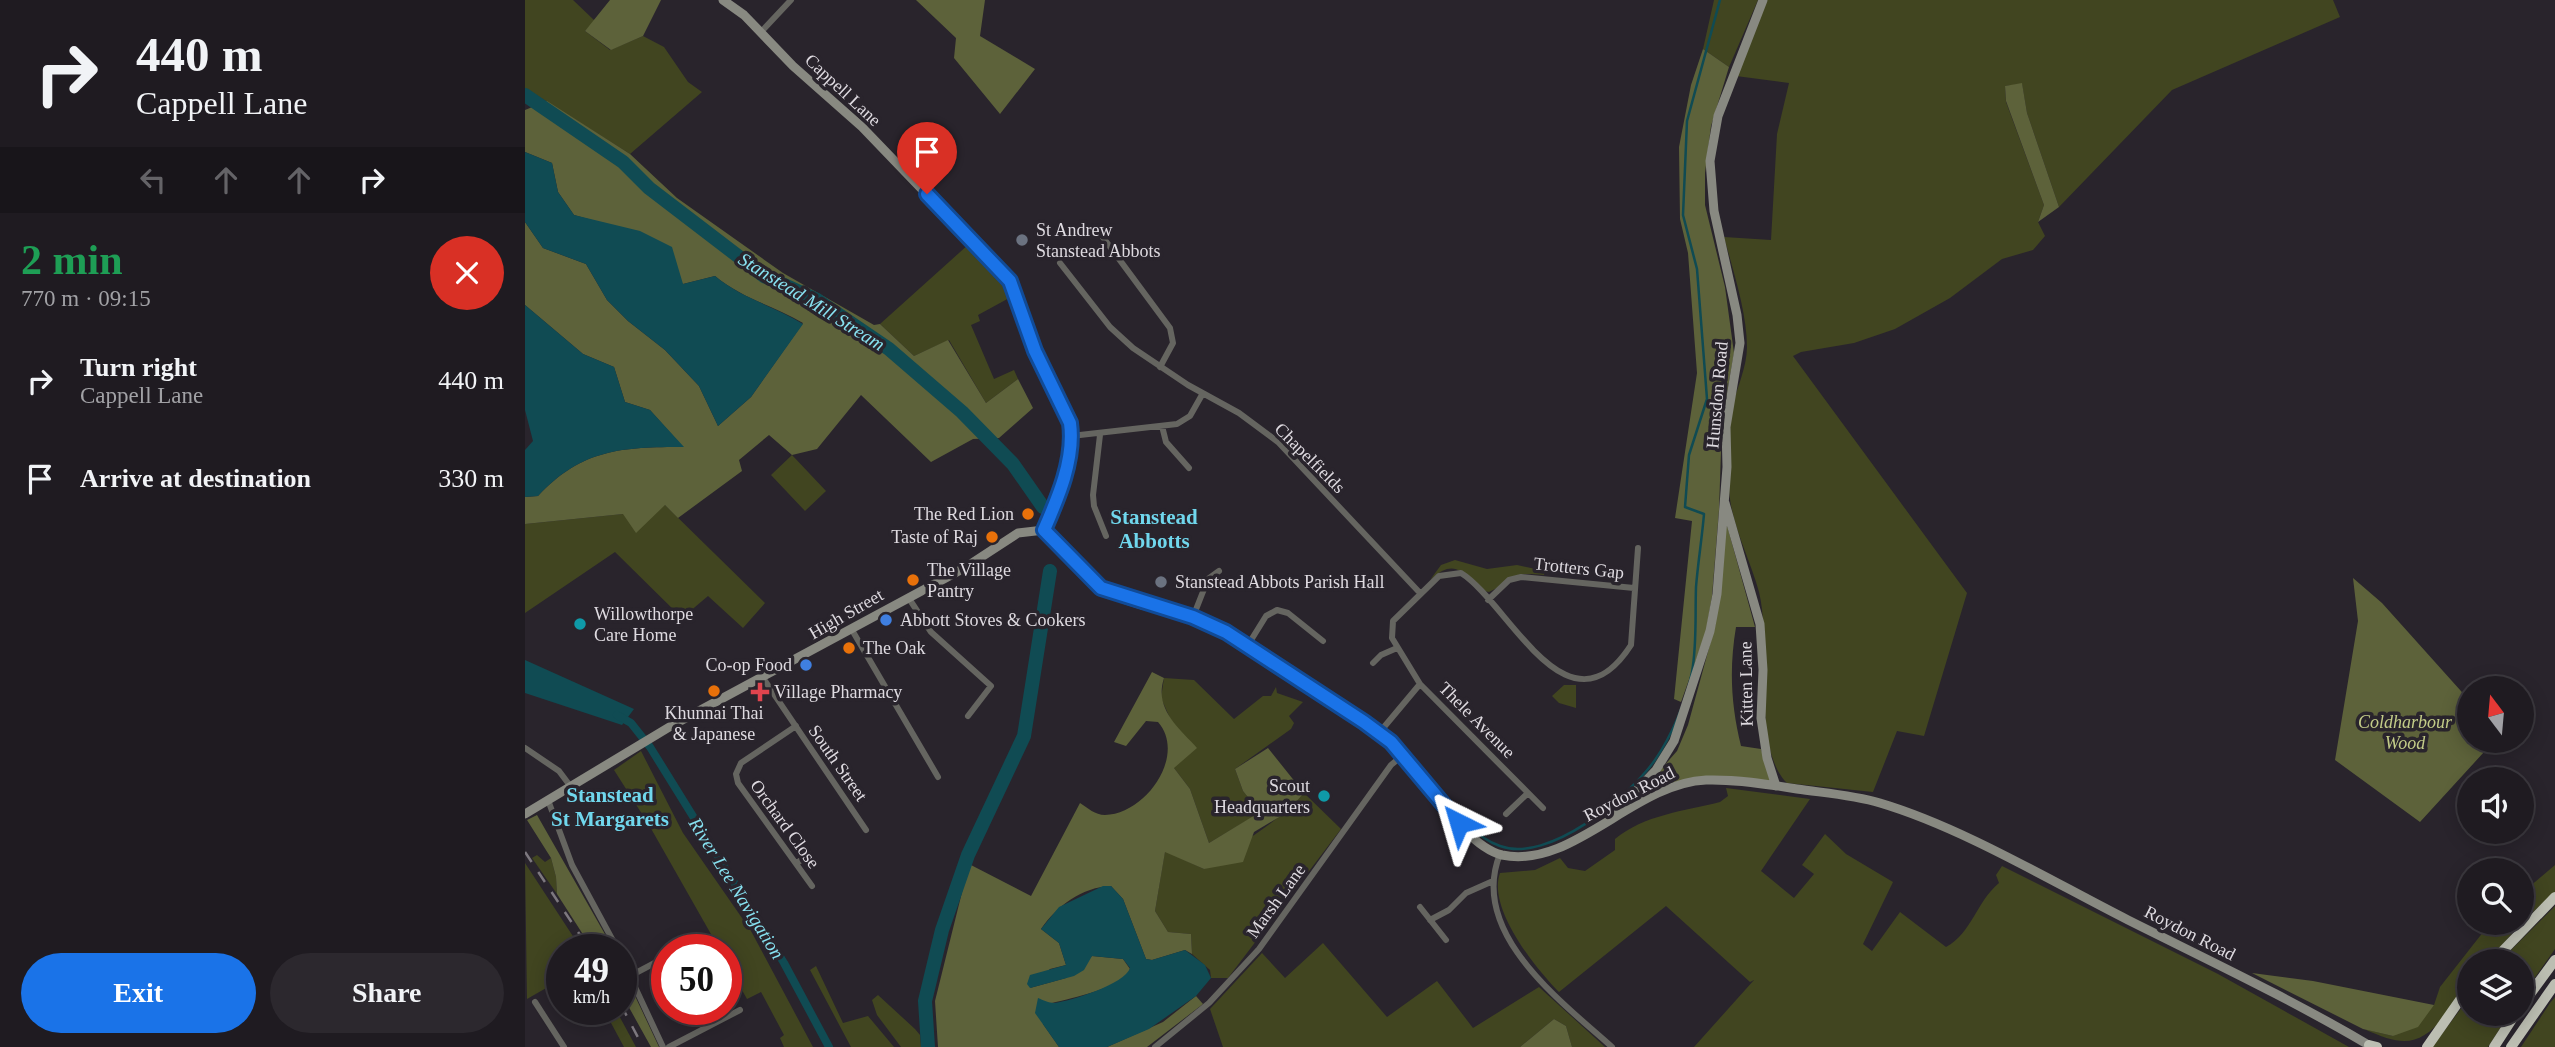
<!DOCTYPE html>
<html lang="en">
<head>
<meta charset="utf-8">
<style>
  body { margin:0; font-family:"Times New Roman",serif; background:#2c282e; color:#f1f3f6; height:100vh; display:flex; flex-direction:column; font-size:26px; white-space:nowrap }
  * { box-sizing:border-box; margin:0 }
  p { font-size:23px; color:#a1a1a5 }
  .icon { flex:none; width:38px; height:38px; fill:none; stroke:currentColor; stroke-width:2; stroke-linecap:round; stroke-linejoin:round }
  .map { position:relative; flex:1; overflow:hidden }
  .side { display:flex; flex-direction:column; background:#1f1b21; width:525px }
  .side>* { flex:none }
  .guide { background:#1f1b21; color:#f1f3f6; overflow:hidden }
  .needle { width:46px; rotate:344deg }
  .fabs { position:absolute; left:1932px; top:676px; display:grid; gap:14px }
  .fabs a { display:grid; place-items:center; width:77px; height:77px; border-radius:50%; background:#1f1b21; box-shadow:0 4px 18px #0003,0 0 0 2px #3c393f; font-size:35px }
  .speed { position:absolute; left:21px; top:934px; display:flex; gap:14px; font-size:35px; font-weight:700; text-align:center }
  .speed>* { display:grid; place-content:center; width:91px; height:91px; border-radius:50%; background:#1f1b21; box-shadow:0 4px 18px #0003,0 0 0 2px #3c393f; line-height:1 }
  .speed small { font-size:18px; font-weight:400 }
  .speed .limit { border:10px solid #d22; background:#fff; color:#111 }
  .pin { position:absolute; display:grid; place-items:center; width:60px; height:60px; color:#fff; margin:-72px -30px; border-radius:50% 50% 50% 0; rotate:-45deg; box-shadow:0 0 7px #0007 }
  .pin .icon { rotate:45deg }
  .me { position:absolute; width:77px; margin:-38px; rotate:320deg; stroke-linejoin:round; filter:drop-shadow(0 0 5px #0008) }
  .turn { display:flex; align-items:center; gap:24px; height:147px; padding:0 21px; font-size:32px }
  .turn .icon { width:91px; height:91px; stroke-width:2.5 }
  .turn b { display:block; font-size:49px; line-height:60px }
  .lanes { display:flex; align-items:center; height:66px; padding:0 21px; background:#0003; justify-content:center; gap:35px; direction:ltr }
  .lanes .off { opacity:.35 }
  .round { display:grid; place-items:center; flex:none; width:74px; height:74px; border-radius:37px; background:#2c282e }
  .head { display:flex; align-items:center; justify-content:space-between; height:119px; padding:0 21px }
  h1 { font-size:42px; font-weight:800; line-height:52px; color:#1e9e55 }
  .primary-button { display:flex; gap:14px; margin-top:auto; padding:14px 21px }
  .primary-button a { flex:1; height:80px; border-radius:42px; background:#1a73e8; color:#fff; font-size:28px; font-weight:800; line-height:80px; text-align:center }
  .primary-button a+a { background:#2c282e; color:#f1f3f6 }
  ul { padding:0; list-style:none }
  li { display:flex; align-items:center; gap:21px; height:98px; padding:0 21px }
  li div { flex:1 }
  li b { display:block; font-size:26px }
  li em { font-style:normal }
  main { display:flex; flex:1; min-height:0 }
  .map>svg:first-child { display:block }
  .green { fill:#414520 }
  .forest { fill:#5d623a }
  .water { fill:#104b53 }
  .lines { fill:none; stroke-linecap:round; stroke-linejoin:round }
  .stream { stroke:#104b53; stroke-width:2.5 }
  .canal { stroke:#104b53; stroke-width:8 }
  .river { stroke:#104b53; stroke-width:14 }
  .street { stroke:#656560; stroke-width:6 }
  .secondary { stroke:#888981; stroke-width:9 }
  .highway { stroke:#bcbeb2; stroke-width:10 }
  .rail { stroke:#7d787f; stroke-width:2.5; stroke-dasharray:12 12; stroke-linecap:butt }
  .route-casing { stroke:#114b97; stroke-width:18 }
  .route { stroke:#1a73e8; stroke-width:12 }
  .worship-dot { fill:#6b7280; stroke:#29242c; stroke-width:2.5 }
  .food-dot { fill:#e8710a; stroke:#29242c; stroke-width:2.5 }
  .shop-dot { fill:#3f7fe0; stroke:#29242c; stroke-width:2.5 }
  .culture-dot { fill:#0f9aa8; stroke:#29242c; stroke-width:2.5 }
  .health-dot { fill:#e0444e; stroke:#29242c; stroke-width:2.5 }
  .labels { text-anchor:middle; stroke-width:7; stroke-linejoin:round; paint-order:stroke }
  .street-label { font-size:18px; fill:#dedae0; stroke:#29242c }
  .poi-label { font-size:18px; fill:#dedae0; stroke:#29242c; text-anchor:start }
  .park-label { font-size:18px; font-style:italic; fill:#c3cc88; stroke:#29242c }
  .water-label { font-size:19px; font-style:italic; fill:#87e1f0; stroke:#29242c }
  .quarter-label { font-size:21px; font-weight:bold; fill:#70d7ed; stroke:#29242c }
</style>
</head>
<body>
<main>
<section class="side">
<div class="guide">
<div class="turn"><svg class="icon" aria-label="right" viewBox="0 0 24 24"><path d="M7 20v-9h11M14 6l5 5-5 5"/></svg><div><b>440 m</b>Cappell Lane</div></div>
<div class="lanes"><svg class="icon off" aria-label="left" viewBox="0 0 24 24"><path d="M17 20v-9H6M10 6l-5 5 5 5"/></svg><svg class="icon off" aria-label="ahead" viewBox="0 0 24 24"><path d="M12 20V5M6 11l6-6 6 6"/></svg><svg class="icon off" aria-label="ahead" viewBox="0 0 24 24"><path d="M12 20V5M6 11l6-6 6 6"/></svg><svg class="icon" aria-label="right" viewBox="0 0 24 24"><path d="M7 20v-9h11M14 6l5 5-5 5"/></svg></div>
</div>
<div class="head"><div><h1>2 min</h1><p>770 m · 09:15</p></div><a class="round" style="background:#d93025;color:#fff"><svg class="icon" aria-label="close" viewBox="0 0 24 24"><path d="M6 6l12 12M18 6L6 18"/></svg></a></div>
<ul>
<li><svg class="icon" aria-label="right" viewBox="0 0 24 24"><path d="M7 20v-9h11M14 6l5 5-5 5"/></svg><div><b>Turn right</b><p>Cappell Lane</p></div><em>440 m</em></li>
<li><svg class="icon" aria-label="arrive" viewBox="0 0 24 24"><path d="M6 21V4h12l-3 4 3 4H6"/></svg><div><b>Arrive at destination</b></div><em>330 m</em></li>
</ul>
<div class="primary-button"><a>Exit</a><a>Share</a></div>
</section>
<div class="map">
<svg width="2030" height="1047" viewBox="0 0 2030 1047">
  <rect width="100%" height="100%" fill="#29242c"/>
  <!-- green -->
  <path class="green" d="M0,0H48L70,21L60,31L85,50L118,36L139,47L163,82L177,92L105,154L0,88Z
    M1189,0H1233L1204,67L1178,49Z
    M1242,0H1808L1815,17L1647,90L1534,207L1502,113L1497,84L1480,86L1481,102L1519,205L1513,222L1520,236L1508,250L1477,259L1425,298L1370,329L1329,343L1276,352L1268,356L1442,593L1399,736L1372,731L1348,792L1262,783C1226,748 1247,644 1234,592C1225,558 1206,525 1204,489C1203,465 1202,433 1207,409C1211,389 1222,368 1222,347C1222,313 1208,270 1199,237L1246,240L1252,134L1264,83L1211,76Z
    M444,244L479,281L486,297L453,315L455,321L446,325L469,379L489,370L493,379L461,403L424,340L389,356L355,324Z
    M267,455L301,491L280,511L246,475Z
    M140,505L240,603L218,628L183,596L157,618L90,552L0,613V524L98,514Z
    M930,560L962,569L992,565L1020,571L1019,575C980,571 993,579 964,592C940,587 937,550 905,580L916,565Z
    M639,678L669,680L709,719L738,696H746L751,687L752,693L778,702L764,716L769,723L766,729L710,769L718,791L736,812L684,843L665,789L649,768L645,718L636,698Z
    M1039,685H1051V708L1034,703L1027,696Z
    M116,751L158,833L226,931L288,1047H259L255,1038L259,1035L236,992L222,999L201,962V950H195L124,825L89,770Z
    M1201,788L1285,799L1236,871L1269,898L1289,874L1277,865L1300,834L1321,854L1368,882L1338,944L1347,951L1375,912L1421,947C1447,933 1451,902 1474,883L1471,875L1477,866L1693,974L1824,1047H1169L1229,980L1225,982L1141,906L1034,992C1011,969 962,908 975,873L1010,870L1035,858L1043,868L1060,871L1090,850V839C1119,815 1159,811 1195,802L1203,796Z
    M779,793L816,829L703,978H686L685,970L667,954L666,934L643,932L630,911L640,851L679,869C713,844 752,824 779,793Z
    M12,855L20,862L26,858L31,877L32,894L7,858Z
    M0,863L57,950H37V979L2,999Z
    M2030,865V892L1997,922V893Z
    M2030,906V949L1997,996V961H1975Z
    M1966,922H1997L1963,961H1944C1944,989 1938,992 1922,1014C1894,1047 1879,1047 1839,1029L1868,1036L1909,1005L1915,987Z
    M798,943L862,1017L912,981L948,1028L1014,987L1080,1047H1047L1041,1026L1029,1019L995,1047H698L685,1009L737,953L760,978Z
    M291,966L318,1023L343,1016L369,1047H326L285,970Z
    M353,995L390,1029L395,1035L396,1047H376L352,1015L347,1000Z
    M2030,997V1047H1996L2025,1003Z
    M1944,998V1013H1985L1963,1047H1907Z
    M79,1010H91L111,1047H99Z"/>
  <!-- forest -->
  <path class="forest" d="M85,0H136L118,36L86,50L60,31Z
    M391,0H460L455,36L510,69L475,114L429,58L431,38Z
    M1178,49L1204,67L1186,126L1180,173V205L1200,287L1209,353L1197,422L1194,510L1187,596L1181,632L1156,702L1149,699L1167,521L1150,518L1172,373L1163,253L1155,219L1154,147L1166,85Z
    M1497,83L1502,113L1534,207L1513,222L1519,205L1481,101L1480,86Z
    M22,101L105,154L152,198L258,273L349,325L355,324L389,356L423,340L461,403L493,379L508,408L474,438L448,439L406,462L336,395L292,449L267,455L244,435L214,460L217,471L153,518L140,505L111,533L98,514L0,524V497L13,496C57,449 97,447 158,447L125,410L100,402L89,367L58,354L0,305V222L18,248L61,264L82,300L103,321L140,350L174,386L193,426L226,397L278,323C249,306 216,298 190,276L158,284L81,224L49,215L33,192L27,163L0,152V110Z
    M1200,518L1230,627H1211C1204,669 1206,705 1216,746L1236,749L1247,782C1190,775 1160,771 1108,801L1152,751L1163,725L1190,626Z
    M1828,578L1857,603L1944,700V740H1970L1895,822L1810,760L1833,621Z
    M627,672L639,678C629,709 653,727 672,748L649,768L665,789L684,843L735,812L718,791L710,769L743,748L779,793L761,813L729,832L718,862L679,869L640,852L630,911L643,932L666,934L667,954L660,950L627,960L621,959L598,899L586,886C557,887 532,906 516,929L534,943L541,965L525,969L505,988L541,978L567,956L598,959L605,969C599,988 546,998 527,1003L518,1024L534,1047H413L410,1001L444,864L506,896L555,803C563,808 570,815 580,815C621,814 662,755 633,722L621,721L601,746L589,742Z
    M12,815L89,950H68L32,894L31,877L26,858L2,820Z
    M96,966L134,1047H126L96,993Z
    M1727,973L1788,981L1909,1005L1893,1027L1868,1036L1838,1029Z
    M671,996L678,1004L622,1047H582L638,1022Z
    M1029,1019L1041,1026L1047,1047H995Z"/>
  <!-- water -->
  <path class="water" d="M0,152L27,163L33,192L49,215L115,231L147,247L158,284L190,276C216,298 249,306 278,324L226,397L193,426L174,386L140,350L103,321L82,300L61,264L18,248L0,222Z
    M0,305L58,354L89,367L100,402L125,410L159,447C97,447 57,449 13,496L0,497V450L8,441L0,410Z
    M0,660L109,709L97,725L0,693Z
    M578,886H586L598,899L621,959L627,960L660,950L680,965L686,978L671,996L624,1029L582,1047H534L510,1013L513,998C518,1000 524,1003 529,1003C546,1001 600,984 605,968L598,959L567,956L559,970L549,976L505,988L502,984L505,975L541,965L534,943L516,929L534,907Z"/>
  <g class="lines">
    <!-- stream -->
    <path class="stream" d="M904,777C924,801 944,835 975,846C1023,864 1104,797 1130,760C1146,737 1162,700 1167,672C1172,645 1170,615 1171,587C1173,562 1177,538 1179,514L1160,507L1164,455L1182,399L1172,269L1158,215L1162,121L1195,0"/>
    <!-- canal -->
    <path class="canal" d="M92,715L106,723L125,747L259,963L304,1047"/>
    <!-- river -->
    <path class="river" d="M0,95L98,162L124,188L239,276L292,300L364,349L437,412L488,464L518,507
      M403,1047L400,1001L417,930L443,855L499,736L525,571"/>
    <!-- street -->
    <path class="street" d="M236,32L266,0
      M577,236L645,328L648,343L635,367
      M535,263L585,327L608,348L663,385L714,413L753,442L895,593
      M637,426L641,442L664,468
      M575,435L568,495L569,506L581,536
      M546,436L652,424L665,416L678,393
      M383,597L406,632L466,686L443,716
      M963,600L984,580L996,577L1109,588
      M668,617L683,579L694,571
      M327,630L413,777
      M723,645L741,616L752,610L763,613L798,641
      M848,663L856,655L872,648
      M238,678L341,830
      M271,726L216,763L211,774L213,783L287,886
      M854,733L895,684
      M0,748L34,771L46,787
      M23,800L47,865L93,950
      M1018,808L895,684L867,638L868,621L914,576L936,573C983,602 1043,743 1106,645L1113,548
      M981,814L1003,793
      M975,854C943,933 1037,1002 1087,1047
      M272,863L284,854
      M895,907L921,940
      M905,920L924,910L941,893L968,881
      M96,957L138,1047
      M142,959L141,952L146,946L157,950
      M105,976L141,957
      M10,1002L39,1047
      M144,1047L215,1010
      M630,1047L684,1003L734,949L866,765L878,755"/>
    <!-- secondary -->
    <path class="secondary" d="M198,0L219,15L268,66L337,127L485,281L504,337L538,404L547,430L535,490L519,530
      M1200,503L1235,624L1238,670L1236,718L1242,758L1251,786
      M519,530C537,550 554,575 578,589C615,611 662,611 700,631C753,660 806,696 853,732C890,760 935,845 977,855C1047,870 1109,783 1181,780C1210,779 1242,784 1272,789C1299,793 1328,795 1355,803C1436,827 1526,881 1603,920C1685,961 1768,1000 1847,1047
      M1090,813L1131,770L1149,741L1185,631L1192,594L1202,467L1201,427L1215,343L1212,315L1189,211L1185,161L1193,116L1238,0
      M0,814L146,726L441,567L493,533L519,530"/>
    <!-- highway -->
    <path class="highway" d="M1968,961L2030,897
      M1997,1005L2030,960
      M1844,1045L1852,1047
      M1902,1047L1944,987
      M1969,1047L1991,1013
      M1986,1047L2030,984"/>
    <!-- rail -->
    <path class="rail" d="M0,852L65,950
      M96,1005L118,1047"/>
  </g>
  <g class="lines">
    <defs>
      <path id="route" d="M402,194L485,281L510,351L545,423C550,459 533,498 519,530L576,588L668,617L701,632L839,722L866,742L934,823"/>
    </defs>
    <!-- route casing -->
    <use href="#route" class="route-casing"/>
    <!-- route -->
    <use href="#route" class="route"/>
  </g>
  <!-- markers -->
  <g class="worship-dot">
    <circle cx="497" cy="240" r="7"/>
    <circle cx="636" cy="582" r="7"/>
  </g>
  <g class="food-dot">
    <circle cx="503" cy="514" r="7"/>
    <circle cx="467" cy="537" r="7"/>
    <circle cx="388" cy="580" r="7"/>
    <circle cx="324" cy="648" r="7"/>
    <circle cx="189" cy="691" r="7"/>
  </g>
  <g class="shop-dot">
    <circle cx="361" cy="620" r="7"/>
    <circle cx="281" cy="665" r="7"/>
  </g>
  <g class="culture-dot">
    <circle cx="55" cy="624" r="7"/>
    <circle cx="799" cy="796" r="7"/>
  </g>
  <path class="health-dot" d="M231.5 681.5h7v7h7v7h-7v7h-7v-7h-7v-7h7z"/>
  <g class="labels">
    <!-- street labels -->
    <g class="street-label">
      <text transform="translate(318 90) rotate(43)" y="6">Cappell Lane</text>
      <text transform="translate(1192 395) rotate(-85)" y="6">Hunsdon Road</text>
      <text transform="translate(785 458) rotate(45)" y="6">Chapelfields</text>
      <text transform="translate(1054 568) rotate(6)" y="6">Trotters Gap</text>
      <text transform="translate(321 614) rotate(-30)" y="6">High Street</text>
      <text transform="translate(1221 684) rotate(-91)" y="6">Kitten Lane</text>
      <text transform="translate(952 720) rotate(45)" y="6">Thele Avenue</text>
      <text transform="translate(313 763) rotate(55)" y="6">South Street</text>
      <text transform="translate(1104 794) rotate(-27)" y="6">Roydon Road</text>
      <text transform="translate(260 824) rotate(54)" y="6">Orchard Close</text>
      <text transform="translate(751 901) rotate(-54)" y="6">Marsh Lane</text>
      <text transform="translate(1665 933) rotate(27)" y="6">Roydon Road</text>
    </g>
    <!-- poi labels -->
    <g class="poi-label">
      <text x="511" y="236">St Andrew<tspan x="511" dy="21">Stanstead Abbots</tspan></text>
      <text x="489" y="520" text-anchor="end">The Red Lion</text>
      <text x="453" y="543" text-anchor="end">Taste of Raj</text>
      <text x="402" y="576">The Village<tspan x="402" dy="21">Pantry</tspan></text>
      <text x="650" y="588">Stanstead Abbots Parish Hall</text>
      <text x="69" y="620">Willowthorpe<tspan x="69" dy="21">Care Home</tspan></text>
      <text x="375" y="626">Abbott Stoves &amp; Cookers</text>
      <text x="338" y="654">The Oak</text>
      <text x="267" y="671" text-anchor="end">Co-op Food</text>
      <text x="249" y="698">Village Pharmacy</text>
      <text x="189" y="719" text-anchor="middle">Khunnai Thai<tspan x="189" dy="21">&amp; Japanese</tspan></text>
      <text x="785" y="792" text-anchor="end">Scout<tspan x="785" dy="21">Headquarters</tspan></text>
    </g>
    <!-- park labels -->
    <g class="park-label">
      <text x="1880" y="728">Coldharbour<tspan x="1880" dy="21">Wood</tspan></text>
    </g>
    <!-- water labels -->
    <g class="water-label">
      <text transform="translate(287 301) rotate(32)" y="7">Stanstead Mill Stream</text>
      <text transform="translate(212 888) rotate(58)" y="7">River Lee Navigation</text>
    </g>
    <!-- quarter labels -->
    <g class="quarter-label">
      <text x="629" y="524">Stanstead<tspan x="629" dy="24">Abbotts</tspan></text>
      <text x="85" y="802">Stanstead<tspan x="85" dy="24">St Margarets</tspan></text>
    </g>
  </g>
</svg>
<div class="fabs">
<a><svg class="needle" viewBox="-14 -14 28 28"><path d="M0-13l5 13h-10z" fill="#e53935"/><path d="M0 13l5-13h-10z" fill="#a1a1a5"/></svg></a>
<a><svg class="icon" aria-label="sound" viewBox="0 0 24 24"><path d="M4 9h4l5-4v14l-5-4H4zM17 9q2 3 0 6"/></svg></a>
<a><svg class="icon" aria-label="search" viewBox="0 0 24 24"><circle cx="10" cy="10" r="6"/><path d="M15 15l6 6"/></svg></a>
<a><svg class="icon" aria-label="layers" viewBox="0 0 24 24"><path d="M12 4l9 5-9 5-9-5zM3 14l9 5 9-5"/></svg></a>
</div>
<div class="speed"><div>49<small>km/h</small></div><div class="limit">50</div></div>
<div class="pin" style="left:402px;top:194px;background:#d93025"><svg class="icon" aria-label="arrive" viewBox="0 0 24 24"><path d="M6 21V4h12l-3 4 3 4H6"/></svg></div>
<svg class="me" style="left:934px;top:823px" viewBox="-20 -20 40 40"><path d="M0-17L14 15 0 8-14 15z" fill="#1a73e8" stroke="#fff" stroke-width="4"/></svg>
</div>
</main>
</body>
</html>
